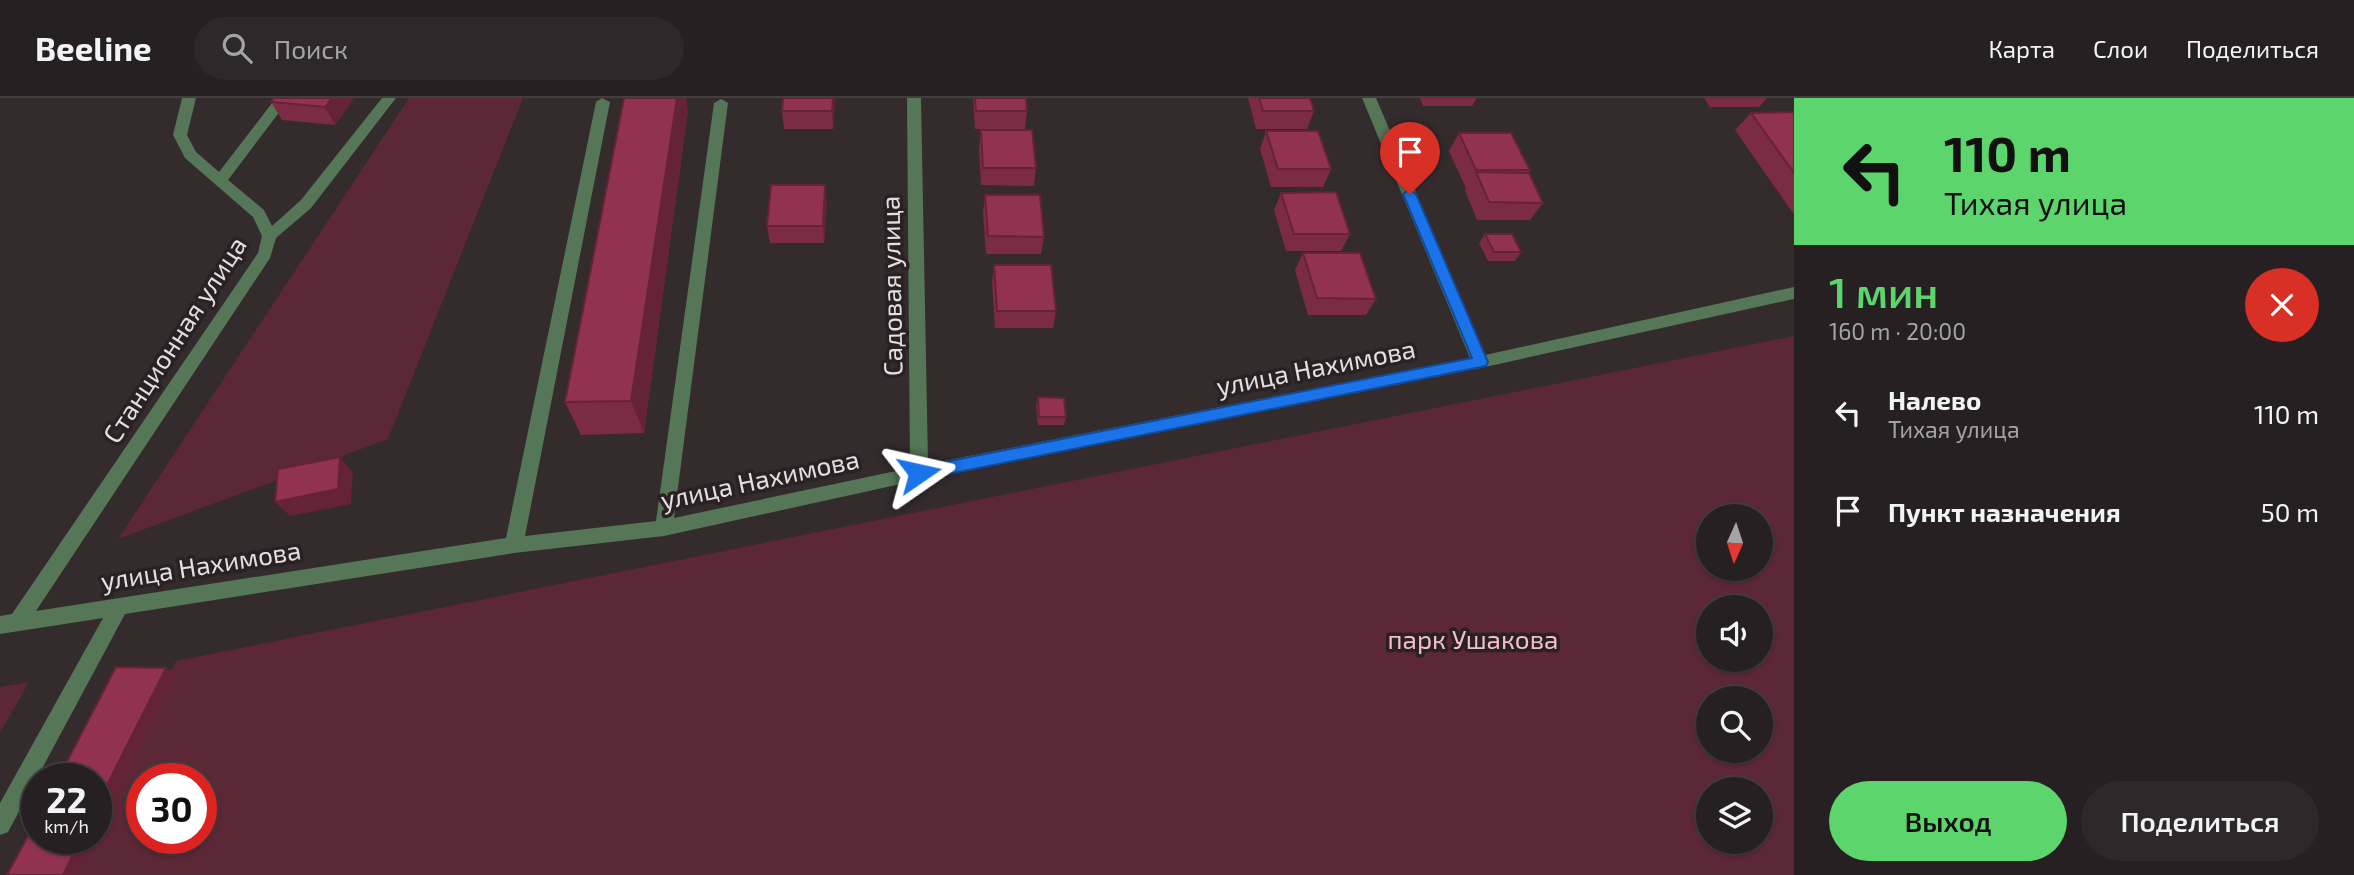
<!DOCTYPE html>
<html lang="ru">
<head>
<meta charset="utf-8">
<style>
  body { margin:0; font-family:"Exo 2",sans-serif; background:#2f282a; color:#f1f3f6; height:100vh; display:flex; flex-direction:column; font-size:26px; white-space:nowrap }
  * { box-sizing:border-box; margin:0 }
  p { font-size:23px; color:#a4a3a5 }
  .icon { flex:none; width:38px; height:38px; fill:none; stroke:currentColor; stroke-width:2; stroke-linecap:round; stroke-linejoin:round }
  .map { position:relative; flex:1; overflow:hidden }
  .side { display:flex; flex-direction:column; background:#272022; width:560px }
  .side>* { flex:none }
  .banner { background:#5cd56d; color:#111; overflow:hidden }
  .needle { width:46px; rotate:183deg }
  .fabs { position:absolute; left:1696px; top:406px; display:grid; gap:14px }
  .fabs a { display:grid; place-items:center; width:77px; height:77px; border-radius:50%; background:#272022; box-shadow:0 2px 5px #0004,0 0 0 2px #433e40; font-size:35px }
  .speed { position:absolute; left:21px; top:665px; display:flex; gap:14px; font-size:35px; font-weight:700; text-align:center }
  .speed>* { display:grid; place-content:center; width:91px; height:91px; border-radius:50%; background:#272022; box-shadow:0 2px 5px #0004,0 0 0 2px #433e40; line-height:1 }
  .speed small { font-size:18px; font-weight:400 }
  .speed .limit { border:10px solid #d22; background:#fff; color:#111 }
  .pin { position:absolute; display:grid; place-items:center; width:60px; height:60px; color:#fff; margin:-72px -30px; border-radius:50% 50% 50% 0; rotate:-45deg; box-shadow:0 0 7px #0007 }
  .pin .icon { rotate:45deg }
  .me { position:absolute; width:77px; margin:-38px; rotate:79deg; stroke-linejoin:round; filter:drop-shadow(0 0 5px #0008) }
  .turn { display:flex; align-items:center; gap:24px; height:147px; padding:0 35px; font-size:32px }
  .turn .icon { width:91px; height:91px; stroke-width:2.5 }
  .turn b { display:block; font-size:49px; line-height:60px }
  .round { display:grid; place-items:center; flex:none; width:74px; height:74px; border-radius:37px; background:#2f282a }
  .summary { display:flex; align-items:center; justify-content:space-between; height:119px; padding:0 35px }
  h1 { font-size:42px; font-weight:600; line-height:52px; color:#5cd56d }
  .button { display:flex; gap:14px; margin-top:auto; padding:14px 35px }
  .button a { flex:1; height:80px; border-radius:42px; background:#5cd56d; color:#111; font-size:28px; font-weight:600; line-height:80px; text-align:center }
  .button a+a { background:#2f282a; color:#f1f3f6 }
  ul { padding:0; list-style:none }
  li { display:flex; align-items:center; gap:21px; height:98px; padding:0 35px }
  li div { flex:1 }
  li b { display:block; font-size:26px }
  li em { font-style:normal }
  header { display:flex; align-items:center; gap:42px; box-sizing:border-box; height:98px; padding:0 35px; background:#272022; border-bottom:2px solid #433e40 }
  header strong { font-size:33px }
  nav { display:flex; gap:38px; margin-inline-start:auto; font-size:24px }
  .search { width:490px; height:63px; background:#2f282a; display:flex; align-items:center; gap:18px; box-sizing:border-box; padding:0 24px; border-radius:38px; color:#a4a3a5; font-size:26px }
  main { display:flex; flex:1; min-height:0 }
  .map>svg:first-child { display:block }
  .green { fill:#5c2736; fill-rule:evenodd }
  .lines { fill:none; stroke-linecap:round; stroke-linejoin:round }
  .minor { fill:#567658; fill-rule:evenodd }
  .wall { fill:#7c2b45 }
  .shaded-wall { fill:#652338 }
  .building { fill:#903250; stroke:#652338; stroke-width:2 }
  .route { fill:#1a73e8; stroke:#114b97; stroke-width:2 }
  .labels { text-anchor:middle; stroke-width:7; stroke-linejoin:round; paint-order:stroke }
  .street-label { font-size:26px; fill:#e5dfe1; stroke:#2a2123 }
  .park-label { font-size:26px; fill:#f4bec9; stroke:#2a2123 }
</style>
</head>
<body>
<header>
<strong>Beeline</strong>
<div class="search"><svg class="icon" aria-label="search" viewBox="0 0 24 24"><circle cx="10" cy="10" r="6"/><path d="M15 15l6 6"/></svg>Поиск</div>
<nav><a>Карта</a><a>Слои</a><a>Поделиться</a></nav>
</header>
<main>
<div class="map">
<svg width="1794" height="777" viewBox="0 0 1794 777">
  <rect width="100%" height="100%" fill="#342b2d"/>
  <!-- green -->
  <path class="green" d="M409,0H523L388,341L118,441Z
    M1794,238V777H67L85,740H96V719L176,563ZM1708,418H1760V471H1708ZM1708,509H1760V562H1708ZM1708,600H1760V653H1708ZM142,681H201V740H142ZM1708,691H1760V744H1708Z
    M29,584L0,635V589Z"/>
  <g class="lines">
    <!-- minor -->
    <path class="minor" d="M182,0H196L187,37L196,54L219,74L276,0H290L228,82L264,112L272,128L301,102L382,0H396L311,110L276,140L270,160L36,513L506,440L596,4L602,0L610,4L525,438L656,423L714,5L721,1L728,5L674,420L910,370L907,0H921L928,366L1470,260L1362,0H1376L1485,257L1794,189V201L1480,270L919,382L664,438L514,455L125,516L8,734L0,737V705L103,520L0,536V518L12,516L258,155L262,138L253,119L185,60L173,37Z"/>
  </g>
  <!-- wall -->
  <path class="wall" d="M274,0H354L335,27L282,22L271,4Z
    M835,0L833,31H784L782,13Z
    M973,0H1026L1027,13L1025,31H975Z
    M1248,0H1310L1314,13L1307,31H1256Z
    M1420,0H1477L1472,8H1423Z
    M1704,0H1767L1759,9H1710Z
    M688,12L644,335L581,337L565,304Z
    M1794,14V115H1793L1735,32L1751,15Z
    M981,32L1036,70L1034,88L981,87L979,50Z
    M1266,33L1331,71L1323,89H1271L1260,51Z
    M1459,35L1530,72L1528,75L1543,105L1530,122H1477L1465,92L1466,90L1449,53Z
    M1281,95L1350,136L1341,153H1286L1274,112Z
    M985,97L1044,139L1041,156H986L983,115Z
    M827,104L824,145H770L767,128Z
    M1485,136L1521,154L1515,163H1488L1479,145Z
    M1303,155L1376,201L1366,217H1308L1295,172Z
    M994,167L1056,213L1053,230H995L992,184Z
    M1038,299L1066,319L1064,327H1038L1036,307Z"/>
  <!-- shaded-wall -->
  <path class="shaded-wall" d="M332,0H354L335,27L325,9Z
    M677,0H686L688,12L644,335L631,303Z
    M833,0H835L833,31L832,13Z
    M825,87L827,104L824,145L823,128Z
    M340,359L353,374L351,406L290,418L275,404Z
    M166,570L176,576L96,738V709Z
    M81,740H95L77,777H63Z"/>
  <!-- building -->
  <path class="building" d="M274,0H332L325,9L271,4Z
    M624,0H677L631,303L565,304Z
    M783,0H833L832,13H782Z
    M975,0H1026L1027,13H976Z
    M1259,0H1310L1314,13H1263Z
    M1794,14V75L1751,15Z
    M981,32H1032L1036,70H983Z
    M1266,33H1318L1331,71H1278Z
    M1459,35H1511L1530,72H1476Z
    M1476,74L1529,75L1543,105L1489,104Z
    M771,87H825L823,128H767Z
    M1336,94L1350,136H1294L1281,95Z
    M985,97H1040L1044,139L988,138Z
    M1485,136H1512L1521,154H1494Z
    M1303,155H1360L1376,201L1317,200Z
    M994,167H1051L1056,213H997Z
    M1038,299L1064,300L1066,319H1039Z
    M340,359L338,391L275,404L278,371Z
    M116,569L166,570L96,709V681H58Z
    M37,721V740H81L63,777H7Z"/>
  <!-- route -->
  <path class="route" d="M1410,91L1416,96L1488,264L1486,268L919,382L914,380L912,375L914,371L919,369L1472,260L1403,96Z"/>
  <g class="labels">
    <!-- street labels -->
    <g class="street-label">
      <text transform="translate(892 188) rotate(-91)" y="9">Садовая улица</text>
      <text transform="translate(175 242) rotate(-57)" y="9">Станционная улица</text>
      <text transform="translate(1316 270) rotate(-11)" y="9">улица Нахимова</text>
      <text transform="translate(760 382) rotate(-12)" y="9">улица Нахимова</text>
      <text transform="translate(201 468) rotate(-9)" y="9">улица Нахимова</text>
    </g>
    <!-- park labels -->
    <g class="park-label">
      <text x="1473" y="551">парк Ушакова</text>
    </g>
  </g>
</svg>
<div class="fabs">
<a><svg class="needle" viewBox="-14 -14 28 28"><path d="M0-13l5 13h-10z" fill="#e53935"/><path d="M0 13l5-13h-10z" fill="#a4a3a5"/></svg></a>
<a><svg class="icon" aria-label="sound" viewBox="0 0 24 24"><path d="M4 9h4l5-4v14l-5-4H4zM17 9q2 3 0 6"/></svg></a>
<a><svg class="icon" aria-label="search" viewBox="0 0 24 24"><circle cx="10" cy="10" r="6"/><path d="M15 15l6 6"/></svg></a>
<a><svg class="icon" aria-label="layers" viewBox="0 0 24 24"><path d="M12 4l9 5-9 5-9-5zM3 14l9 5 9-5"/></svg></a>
</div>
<div class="speed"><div>22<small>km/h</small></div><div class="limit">30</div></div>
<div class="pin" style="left:1410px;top:96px;background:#d93025"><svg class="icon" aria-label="arrive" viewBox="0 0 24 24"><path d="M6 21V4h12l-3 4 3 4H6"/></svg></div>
<svg class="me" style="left:919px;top:375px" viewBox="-20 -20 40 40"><path d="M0-17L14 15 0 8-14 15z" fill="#1a73e8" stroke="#fff" stroke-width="4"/></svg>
</div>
<section class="side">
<div class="banner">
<div class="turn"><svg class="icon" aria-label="left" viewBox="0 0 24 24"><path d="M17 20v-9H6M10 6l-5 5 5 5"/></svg><div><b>110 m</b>Тихая улица</div></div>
</div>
<div class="summary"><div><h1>1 мин</h1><p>160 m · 20:00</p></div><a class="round" style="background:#d93025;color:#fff"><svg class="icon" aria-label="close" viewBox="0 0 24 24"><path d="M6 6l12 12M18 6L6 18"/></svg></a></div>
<ul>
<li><svg class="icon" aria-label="left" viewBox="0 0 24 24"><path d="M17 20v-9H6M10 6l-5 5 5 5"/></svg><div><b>Налево</b><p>Тихая улица</p></div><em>110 m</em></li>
<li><svg class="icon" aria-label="arrive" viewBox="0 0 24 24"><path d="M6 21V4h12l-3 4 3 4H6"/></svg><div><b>Пункт назначения</b></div><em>50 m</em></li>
</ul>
<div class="button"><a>Выход</a><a>Поделиться</a></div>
</section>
</main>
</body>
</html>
